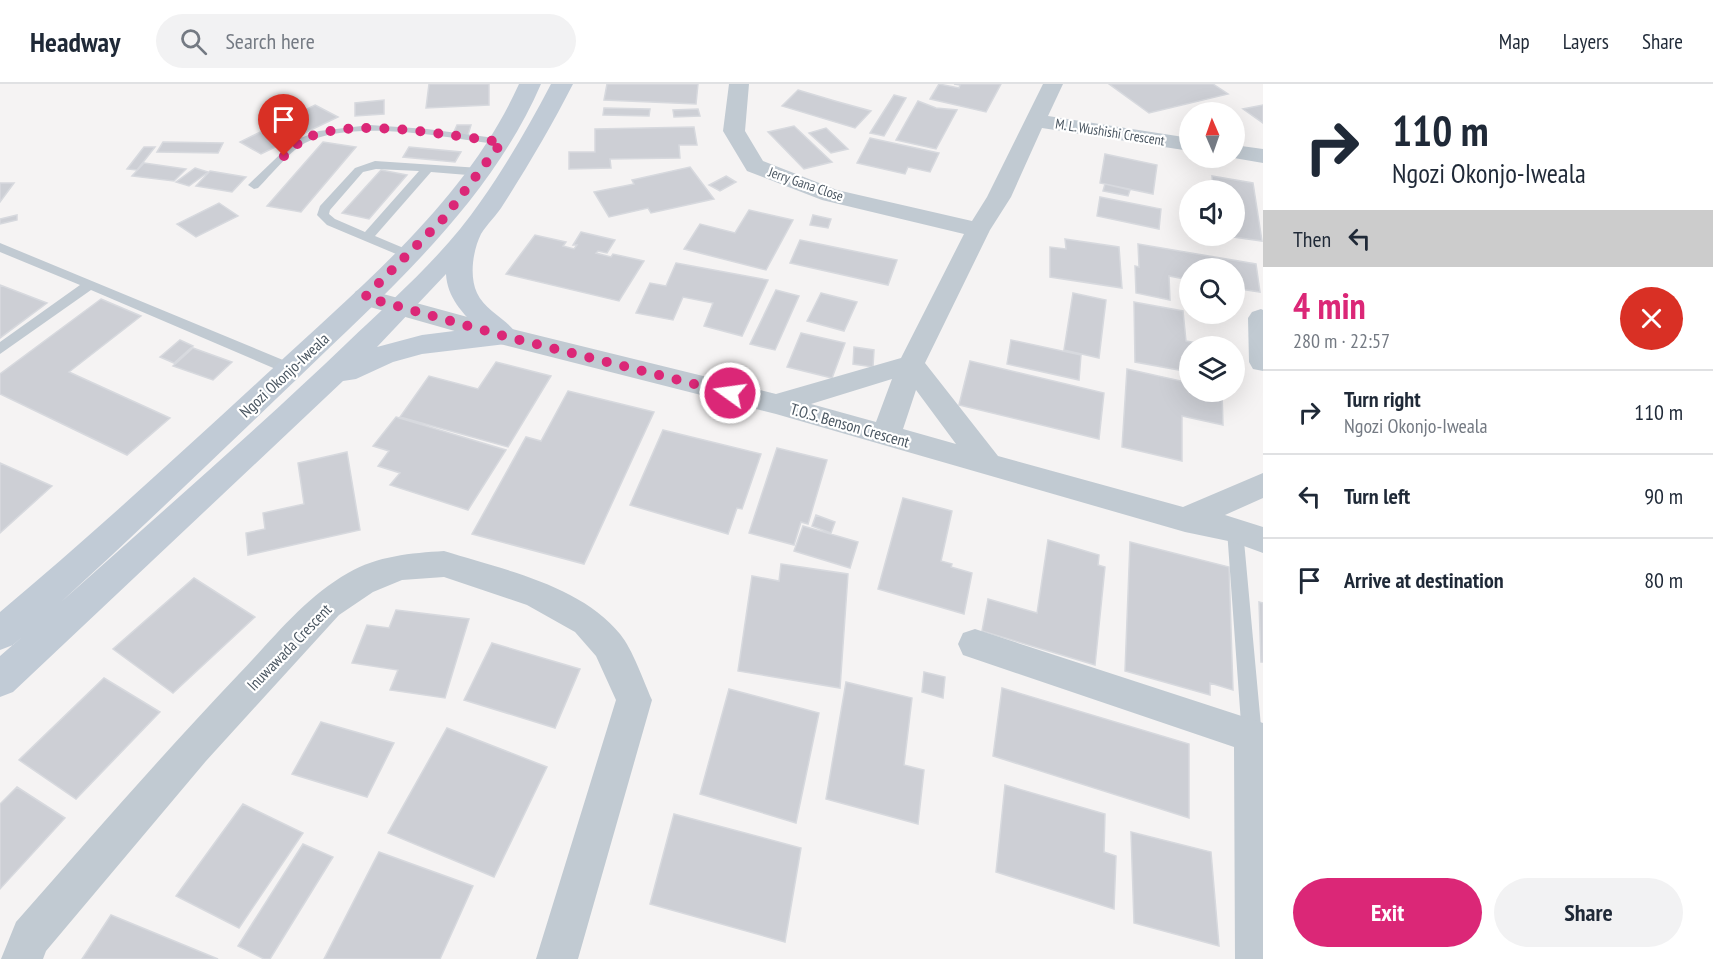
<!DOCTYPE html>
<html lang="en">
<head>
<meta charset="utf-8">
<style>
  body { margin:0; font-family:"PT Sans Narrow",sans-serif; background:#f2f2f3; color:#1f2937; height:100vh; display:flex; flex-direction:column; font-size:22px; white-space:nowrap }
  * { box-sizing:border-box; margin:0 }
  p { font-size:20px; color:#747a83 }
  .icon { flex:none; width:33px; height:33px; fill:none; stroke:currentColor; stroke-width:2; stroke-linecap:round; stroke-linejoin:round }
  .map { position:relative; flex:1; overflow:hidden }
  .drawer { display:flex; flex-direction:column; background:#fff; width:450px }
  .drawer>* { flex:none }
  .banner { background:#fff; color:#1f2937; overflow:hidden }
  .needle { width:39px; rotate:358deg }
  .controls { position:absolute; left:1179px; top:18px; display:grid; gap:12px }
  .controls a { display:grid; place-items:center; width:66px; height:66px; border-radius:50%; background:#fff; box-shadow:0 6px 24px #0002; font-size:30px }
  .pin { position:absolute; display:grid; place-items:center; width:51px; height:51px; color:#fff; margin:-62px -26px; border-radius:50% 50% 50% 0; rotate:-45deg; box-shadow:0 0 6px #0007 }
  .pin .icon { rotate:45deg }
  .me { position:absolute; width:66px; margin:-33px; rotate:284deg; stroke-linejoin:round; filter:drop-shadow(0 0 4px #0008) }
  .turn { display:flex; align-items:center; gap:21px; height:126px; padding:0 30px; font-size:27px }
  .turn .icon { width:78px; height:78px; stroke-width:2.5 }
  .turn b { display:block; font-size:42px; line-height:51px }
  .then { display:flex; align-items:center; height:57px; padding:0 30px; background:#0003; gap:12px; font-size:22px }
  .round { display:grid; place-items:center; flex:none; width:63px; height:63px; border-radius:32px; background:#f2f2f3 }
  .summary { display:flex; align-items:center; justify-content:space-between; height:102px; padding:0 30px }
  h1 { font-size:36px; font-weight:700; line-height:45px; color:#db2777 }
  .primary-button { display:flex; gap:12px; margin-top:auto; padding:12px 30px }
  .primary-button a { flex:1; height:69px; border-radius:36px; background:#db2777; color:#fff; font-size:24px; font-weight:700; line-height:69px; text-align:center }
  .primary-button a+a { background:#f2f2f3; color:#1f2937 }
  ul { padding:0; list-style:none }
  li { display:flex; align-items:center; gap:18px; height:84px; padding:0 30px; border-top:2px solid #e0e1e3 }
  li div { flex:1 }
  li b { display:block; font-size:22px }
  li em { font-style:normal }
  header { display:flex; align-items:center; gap:36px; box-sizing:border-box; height:84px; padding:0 30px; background:#fff; border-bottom:2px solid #e0e1e3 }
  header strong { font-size:28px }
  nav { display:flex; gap:33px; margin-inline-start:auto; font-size:21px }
  .search { width:420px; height:54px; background:#f2f2f3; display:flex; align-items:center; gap:15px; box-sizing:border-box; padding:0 21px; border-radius:33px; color:#747a83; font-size:22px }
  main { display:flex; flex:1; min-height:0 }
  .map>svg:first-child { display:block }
  .building { fill:#cdcfd5; stroke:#d7d9de; stroke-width:1.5 }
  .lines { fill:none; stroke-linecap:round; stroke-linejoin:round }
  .lane { fill:#c1cad2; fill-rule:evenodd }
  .street { fill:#c1cad2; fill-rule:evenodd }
  .secondary { fill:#c1cbd6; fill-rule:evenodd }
  .route { stroke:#db2777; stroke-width:10; stroke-dasharray:0 18 }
  .labels { text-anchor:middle; stroke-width:4.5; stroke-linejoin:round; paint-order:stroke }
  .far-street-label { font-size:14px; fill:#4a5661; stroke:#fff }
  .street-label { font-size:16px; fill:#4a5661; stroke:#fff }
</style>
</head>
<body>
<header>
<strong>Headway</strong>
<div class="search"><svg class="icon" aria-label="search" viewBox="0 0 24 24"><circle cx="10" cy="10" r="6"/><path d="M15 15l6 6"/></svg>Search here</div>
<nav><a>Map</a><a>Layers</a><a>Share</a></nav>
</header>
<main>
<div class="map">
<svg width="1263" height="875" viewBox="0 0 1263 875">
  <rect width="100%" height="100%" fill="#f5f3f3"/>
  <!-- building -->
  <path class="building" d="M429,0H489V21L426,24Z
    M607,0H698L696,20L604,16Z
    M939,0L959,4L960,1L954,0H1001L986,28L930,15Z
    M1109,0H1213L1228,10L1149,29Z
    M798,6L835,17L871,27L855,44L782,22Z
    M894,11L906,14L884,52L870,49Z
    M384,16V30L355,32V19Z
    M918,17L936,24L957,26L936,65L896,56Z
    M315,21L338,33L261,70L240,58Z
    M1263,21V39L1243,25Z
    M604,24L650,25L649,32L603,31Z
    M698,25L700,32L674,33L673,26Z
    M457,41H471L468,51L453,50Z
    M794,42L832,78L804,85L768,48Z
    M694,43L697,61H679L680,74L610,75L611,84L569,85V68H595V45Z
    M826,44L848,65L831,69L809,49Z
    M870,54L939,69L930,88L908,83L905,90L857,79Z
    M163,58L223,59L218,69L157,68Z
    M323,58L356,63L301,128L267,122Z
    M144,63H155L137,86L127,85Z
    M409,63L461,68L455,78L403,73Z
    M1105,70L1157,81L1153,110L1100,99Z
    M144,79L186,85L174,97L132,92Z
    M690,83L714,115L651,129L648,124L609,133L594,108L634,100L632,96Z
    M195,84L208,88L189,102L176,98Z
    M381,86L407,91L369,135L342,129Z
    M210,87L246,93L232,108L196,102Z
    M726,92L736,98L720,107L709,101Z
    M1212,92L1253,99L1262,157L1226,152H1234V106H1213Z
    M0,99H14L0,118Z
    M1105,100L1130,106L1128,112L1103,107Z
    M1100,113L1161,125L1159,145L1097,132Z
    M219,119L238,132L196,153L177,140Z
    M749,126L793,136L766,186L684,165L700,140L735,149Z
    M17,131V136L0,140V135Z
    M813,131L831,135L828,144L810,141Z
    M581,148L615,156L607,169L598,167L596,169L611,173L613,170L644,177L619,217L506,190L535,151L566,158L563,162L574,165L577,161H573Z
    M1065,155L1119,163L1122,204L1050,193V163L1066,165Z
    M800,156L897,176L888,201L790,179Z
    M1138,160L1256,180L1260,208L1234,204V184H1190V196L1169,192L1170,216L1136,209L1135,182L1139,183Z
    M676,179L768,196L742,252L704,242L713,219L683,213L673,236L636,229L650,199L666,202Z
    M0,201L47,219L0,254Z
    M776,206L799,212L775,266L750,260Z
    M821,209L857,218L844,247L807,237Z
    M1073,209L1106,216L1099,274L1064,266Z
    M101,215L141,232L69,288L170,334L127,371L0,310V290Z
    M1134,218L1183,227L1186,257L1214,262H1190V288L1135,278Z
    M801,249L845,259L832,294L787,283Z
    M180,256L193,262L174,279L160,273Z
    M1011,256L1081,271L1079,296L1007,280Z
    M854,263L874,266L873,283L853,280Z
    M193,264L232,278L213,296L173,282Z
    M970,277L1104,309L1099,355L959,321Z
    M496,278L551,292L508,363L400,333L429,292L478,305Z
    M1127,285L1190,299V308H1222L1223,341L1182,332V377L1122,363Z
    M568,307L654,328L584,480L472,450L526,353L541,357Z
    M396,333L506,366L468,426L390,401L400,389L378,382L389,367L373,362Z
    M663,346L761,370L742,425L737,424L728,450L630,421Z
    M777,364L827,376L808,440L801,438L794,461L749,449Z
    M347,368L360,446L248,471L246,449L265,445L263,429L304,420L298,379Z
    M0,379L52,402L0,449Z
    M903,414L952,427L941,477L952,480L951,483L972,489L964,530L878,505Z
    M816,431L835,438L831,449L812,442Z
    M803,442L858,458L850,484L794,467Z
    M1048,456L1099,471L1098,481L1105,483L1095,581L982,547L988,515L1037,529Z
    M1130,458L1229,483L1233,606L1210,599V611L1125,587Z
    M781,480L848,490L840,604L738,587L752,492L779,497Z
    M194,494L255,533L173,609L113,565Z
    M1259,518L1263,519V578H1261Z
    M396,526L469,535L445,614L390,606L398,586L352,579L367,541L389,544Z
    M492,559L580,585L555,644L464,616Z
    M924,588L945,593L943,614L922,608Z
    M104,594L160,628L76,715L19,676Z
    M846,598L912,614L904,681L924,686L918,740L826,715Z
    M1002,604L1189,660V734L993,672Z
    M729,605L819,629L796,739L700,710Z
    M321,638L394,659L367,713L292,690Z
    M447,644L547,683L494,793L388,749Z
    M1005,701L1105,730L1104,768L1116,772L1114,825L996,788Z
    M17,703L65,734L0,805V720Z
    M243,720L303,749L239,844L176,812Z
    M674,730L801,764L785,858L650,820Z
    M1131,748L1211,768L1219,862L1134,839Z
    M303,760L333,773L270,875H264L238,862Z
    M379,768L473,802L440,875H324Z
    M111,831L218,875H82Z"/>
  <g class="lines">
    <!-- lane -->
    <path class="lane" d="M370,41L427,45L502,55L508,58L502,61C447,54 356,34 305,59C290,67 271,91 258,104L254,105L248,101L295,56L319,47Z
      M375,77L480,84L486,88L480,92L431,88L375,152L413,168L414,171L413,174L408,175L327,141L317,131L320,122L355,84ZM376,85L419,87L365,148L335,135L329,130L330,126L363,88Z
      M0,159L295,281L297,285L295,289H285L91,206L0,270V258L80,201L0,168Z
      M1235,439L1241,441L1243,446L1262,653L1259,659L1252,662L1245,659L1242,653L1227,446L1229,441Z"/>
    <!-- street -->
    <path class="street" d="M729,0H749L745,47L763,77L837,106L972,137L987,113L1043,0H1063L1048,32L1190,54V67L1042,44L1011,113L990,146L925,279L998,372L1183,423L1263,389V414L1225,431L1263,443V469L1233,458L1185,448L776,330L504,261L356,219L352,213L356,207L365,205L504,243L776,310L901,274L964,150L822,116L747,87L723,47ZM892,295L876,338L811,320ZM916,306L956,360L903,345Z
      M1234,61L1263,65V79L1234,74Z
      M1261,225L1263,226V287L1253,285L1249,278L1248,234L1252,228Z
      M444,467C501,485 581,501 620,550C633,566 643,596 652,616L578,875H536L616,616L596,572L575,548L527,521L444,493L402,496L373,508L339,531L206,677L46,867L43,875H1L16,838C89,755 162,671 238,591C272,556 304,514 348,489C377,472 411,469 444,467Z
      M975,545L1263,639V875H1235L1234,663L963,571L958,560L963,549Z"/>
    <!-- secondary -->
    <path class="secondary" d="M519,0H541C490,118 390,205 299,293C221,368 142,444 61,518C157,432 254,348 347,259C394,214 445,170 481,117C507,80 530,40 551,0H573C552,41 528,82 503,121C497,131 487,140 481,150C473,166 469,192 477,209C485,227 508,235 518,252L514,259L422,270L393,278L356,295L343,297L13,608L0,613V572L22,553L13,561L0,566V528C93,450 182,368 271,286C363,200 466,117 519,0ZM446,190C447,213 463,230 478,244L422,251L377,263Z"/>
  </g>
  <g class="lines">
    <!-- route -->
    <path class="route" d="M284,72C292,65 299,57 309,53C358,33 450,52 502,58L444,134L365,213L504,252L730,309"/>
  </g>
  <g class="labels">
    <!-- far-street labels -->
    <g class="far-street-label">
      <text transform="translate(1110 48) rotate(9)" y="5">M. L. Wushishi Crescent</text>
      <text transform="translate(806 100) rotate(19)" y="5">Jerry Gana Close</text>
    </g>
    <!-- street labels -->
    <g class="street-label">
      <text transform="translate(284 291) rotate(-43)" y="6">Ngozi Okonjo-Iweala</text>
      <text transform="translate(850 341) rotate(16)" y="6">T.O.S. Benson Crescent</text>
      <text transform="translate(289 563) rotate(-46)" y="6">Inuwawada Crescent</text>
    </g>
  </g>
</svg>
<div class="controls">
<a><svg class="needle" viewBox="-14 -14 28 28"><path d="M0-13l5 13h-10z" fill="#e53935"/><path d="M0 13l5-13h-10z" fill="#747a83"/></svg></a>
<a><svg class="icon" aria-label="sound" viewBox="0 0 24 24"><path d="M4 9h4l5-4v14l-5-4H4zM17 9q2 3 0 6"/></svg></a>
<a><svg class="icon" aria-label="search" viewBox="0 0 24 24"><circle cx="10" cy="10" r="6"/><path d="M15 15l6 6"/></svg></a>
<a><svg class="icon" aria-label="layers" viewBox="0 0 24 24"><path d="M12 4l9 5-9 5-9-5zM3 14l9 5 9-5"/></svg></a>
</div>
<div class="pin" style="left:284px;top:72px;background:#d93025"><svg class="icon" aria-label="arrive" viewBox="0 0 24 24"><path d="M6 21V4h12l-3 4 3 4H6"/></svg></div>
<svg class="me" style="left:730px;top:309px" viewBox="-20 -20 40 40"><circle r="17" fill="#db2777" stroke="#fff" stroke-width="3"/><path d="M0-11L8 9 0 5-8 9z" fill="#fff"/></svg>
</div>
<section class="drawer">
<div class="banner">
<div class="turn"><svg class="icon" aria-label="right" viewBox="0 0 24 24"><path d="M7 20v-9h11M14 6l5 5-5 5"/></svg><div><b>110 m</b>Ngozi Okonjo-Iweala</div></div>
<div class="then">Then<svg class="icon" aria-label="left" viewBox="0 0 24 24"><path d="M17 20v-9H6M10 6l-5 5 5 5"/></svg></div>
</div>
<div class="summary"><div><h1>4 min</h1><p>280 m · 22:57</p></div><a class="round" style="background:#d93025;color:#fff"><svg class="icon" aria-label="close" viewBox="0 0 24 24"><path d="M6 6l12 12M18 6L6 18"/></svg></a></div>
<ul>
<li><svg class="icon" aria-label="right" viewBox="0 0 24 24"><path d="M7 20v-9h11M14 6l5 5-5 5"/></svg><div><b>Turn right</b><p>Ngozi Okonjo-Iweala</p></div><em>110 m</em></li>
<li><svg class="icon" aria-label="left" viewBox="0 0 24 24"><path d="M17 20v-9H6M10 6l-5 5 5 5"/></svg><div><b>Turn left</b></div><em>90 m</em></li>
<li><svg class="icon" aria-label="arrive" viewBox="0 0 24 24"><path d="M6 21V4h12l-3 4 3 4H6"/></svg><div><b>Arrive at destination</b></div><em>80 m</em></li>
</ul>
<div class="primary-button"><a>Exit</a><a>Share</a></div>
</section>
</main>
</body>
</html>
